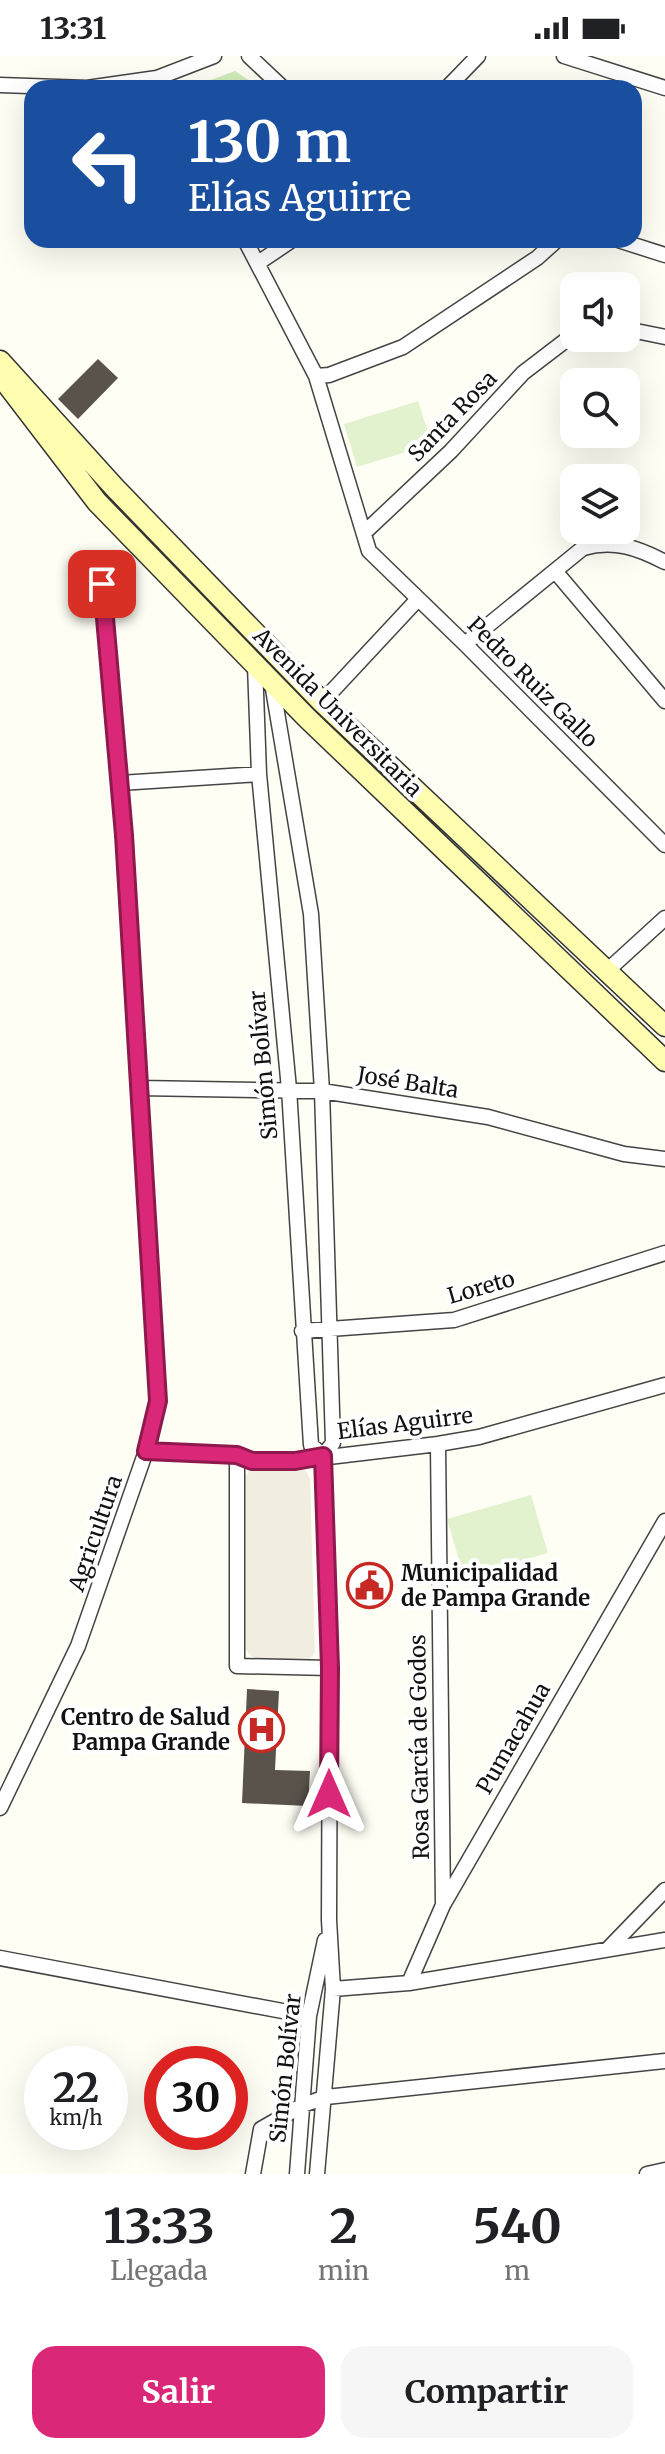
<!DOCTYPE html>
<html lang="es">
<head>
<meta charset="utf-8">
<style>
  body { margin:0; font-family:Merriweather,serif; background:#f6f6f6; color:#202124; height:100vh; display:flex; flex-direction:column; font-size:30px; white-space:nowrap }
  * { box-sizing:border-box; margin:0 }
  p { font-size:26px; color:#757577 }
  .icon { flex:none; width:44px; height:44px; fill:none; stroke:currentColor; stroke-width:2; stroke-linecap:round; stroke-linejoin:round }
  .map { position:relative; height:2118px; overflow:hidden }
  .sheet { display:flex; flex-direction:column; background:#fff; flex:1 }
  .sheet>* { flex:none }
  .guide { position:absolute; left:24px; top:24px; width:618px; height:168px; border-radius:24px; box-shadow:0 8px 32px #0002; background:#1a4fa0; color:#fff; overflow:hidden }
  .fabs { position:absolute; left:560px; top:216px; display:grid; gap:16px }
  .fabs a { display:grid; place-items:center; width:80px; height:80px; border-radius:16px; background:#fff; box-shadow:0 8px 32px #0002; font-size:40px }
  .speed { position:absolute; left:24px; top:1990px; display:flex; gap:16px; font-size:40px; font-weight:700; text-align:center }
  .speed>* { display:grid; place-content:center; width:104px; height:104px; border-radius:50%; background:#fff; box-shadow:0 8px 32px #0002; line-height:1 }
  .speed small { font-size:20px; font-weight:400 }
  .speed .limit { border:12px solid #d22; background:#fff; color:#111 }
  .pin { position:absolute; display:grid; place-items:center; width:68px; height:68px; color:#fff; margin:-34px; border-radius:16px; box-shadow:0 4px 12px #0006 }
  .me { position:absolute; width:88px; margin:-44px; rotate:0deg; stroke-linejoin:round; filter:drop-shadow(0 0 6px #0008) }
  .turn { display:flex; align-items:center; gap:28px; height:168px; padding:0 32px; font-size:36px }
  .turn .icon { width:104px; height:104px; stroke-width:2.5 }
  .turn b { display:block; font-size:56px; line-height:68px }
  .eta { display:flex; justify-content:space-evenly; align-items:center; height:136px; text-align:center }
  .eta b { font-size:48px; font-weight:700; line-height:56px }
  .primary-button { display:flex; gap:16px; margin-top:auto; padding:16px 32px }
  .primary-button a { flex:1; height:92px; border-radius:24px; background:#db2777; color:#fff; font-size:32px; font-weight:700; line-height:92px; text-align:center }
  .primary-button a+a { background:#f6f6f6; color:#202124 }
  .status { display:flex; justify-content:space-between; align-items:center; height:56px; padding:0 40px; background:#fff; direction:ltr }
  .status svg { height:22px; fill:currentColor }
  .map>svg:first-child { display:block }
  .green { fill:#d0ecbb }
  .pitch { fill:#e3f2ce }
  .plaza { fill:#f1eee1 }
  .building { fill:#5a534c }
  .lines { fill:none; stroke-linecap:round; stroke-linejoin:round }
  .street-casing { stroke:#444; stroke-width:17 }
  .secondary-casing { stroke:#333; stroke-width:23 }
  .street { stroke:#fff; stroke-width:14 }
  .secondary { stroke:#fffdaf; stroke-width:20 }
  .route-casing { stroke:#8e194d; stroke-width:20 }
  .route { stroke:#db2777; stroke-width:14 }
  .labels { text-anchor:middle; stroke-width:8; stroke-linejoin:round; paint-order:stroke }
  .street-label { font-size:22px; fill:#111; stroke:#fff }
  .poi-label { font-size:22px; font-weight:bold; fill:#111; stroke:#fff; text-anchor:start }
</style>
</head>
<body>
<div class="status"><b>13:31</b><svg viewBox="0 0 49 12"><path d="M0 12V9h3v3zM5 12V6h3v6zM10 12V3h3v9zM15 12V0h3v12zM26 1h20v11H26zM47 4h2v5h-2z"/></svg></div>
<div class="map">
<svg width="665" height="2118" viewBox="0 0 665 2118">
  <rect width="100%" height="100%" fill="#fffef4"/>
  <!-- green -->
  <path class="green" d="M235,15L260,32H189Z"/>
  <!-- pitch -->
  <path class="pitch" d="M418,345L432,388L357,411L344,368Z
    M531,1439L548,1497L464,1521L447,1463Z"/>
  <!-- plaza -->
  <path class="plaza" d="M299,1411L305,1414L310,1423L315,1596L307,1606L255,1604L244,1592V1423L250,1414L255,1412Z"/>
  <!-- building -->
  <path class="building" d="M98,303L118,322L78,363L58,343Z
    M247,1633L279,1635L275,1714L310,1715L308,1750L242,1747Z"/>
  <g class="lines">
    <defs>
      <path id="street" d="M249,0L283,32
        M564,0L665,32
        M0,29L87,32L157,22L214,0
        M447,32L478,0
        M245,184L316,320L369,495L465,588L665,789
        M618,184L665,199
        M258,207L292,184
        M626,273L665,281
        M316,320L329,319L403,291L537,202L557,184
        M365,476L451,395L523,317L574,278
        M555,515L665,645
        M465,588L583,492C614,483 638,492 665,506
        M255,609L259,718L289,1033L311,1389L323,1400
        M272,627L311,858L322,1035L333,1387L323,1400L330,1612L329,1864L333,1933L317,2118
        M322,646L418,543
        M120,727L259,718
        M608,914L665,862
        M139,1032L322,1035L488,1061L624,1098L665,1103
        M302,1275L454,1264L665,1197
        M438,1388L443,1849
        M146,1395L237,1399L252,1405H295L438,1388L479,1381L665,1329
        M237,1399V1610L330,1612
        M0,1752L78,1590L146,1395L158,1345L120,727L102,528
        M608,1893L665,1834
        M0,1902L309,1960
        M409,1927L443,1849L665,1465
        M333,1933L409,1927L665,1884
        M253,2118L261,2073L303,2049L326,2041L665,2005
        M297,2118L309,1960L325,1884
        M647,2118L665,2114"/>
      <path id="secondary" d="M0,305L115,432L322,646L665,970
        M0,319L97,446L307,662L665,1005"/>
    </defs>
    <!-- street casing -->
    <use href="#street" class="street-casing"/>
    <!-- secondary casing -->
    <use href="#secondary" class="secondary-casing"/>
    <!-- street -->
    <use href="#street" class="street"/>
    <!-- secondary -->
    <use href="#secondary" class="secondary"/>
  </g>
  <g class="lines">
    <defs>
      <path id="route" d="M102,528L124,779L158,1345L146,1395L237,1399L252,1405H295L323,1400L330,1612L329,1738"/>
    </defs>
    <!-- route casing -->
    <use href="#route" class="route-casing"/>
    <!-- route -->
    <use href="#route" class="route"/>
  </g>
  <!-- icons -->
  <defs>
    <symbol id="civic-ring" viewBox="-11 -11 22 22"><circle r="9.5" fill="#fff" stroke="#c62923" stroke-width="1.5"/><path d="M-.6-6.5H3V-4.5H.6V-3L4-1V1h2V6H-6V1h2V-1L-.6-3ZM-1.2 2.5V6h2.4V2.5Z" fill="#c62923"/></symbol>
    <symbol id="hospital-ring" viewBox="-11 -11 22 22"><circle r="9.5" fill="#fff" stroke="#c62923" stroke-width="1.5"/><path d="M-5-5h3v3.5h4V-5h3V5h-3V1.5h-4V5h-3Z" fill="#c62923"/></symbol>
  </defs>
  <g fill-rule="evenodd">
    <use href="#civic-ring" x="344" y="1504" width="51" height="51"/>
    <use href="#hospital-ring" x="236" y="1648" width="51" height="51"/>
  </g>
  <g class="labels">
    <!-- street labels -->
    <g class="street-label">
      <text transform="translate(452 360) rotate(-46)" y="8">Santa Rosa</text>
      <text transform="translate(533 626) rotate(45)" y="8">Pedro Ruiz Gallo</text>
      <text transform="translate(338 656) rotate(45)" y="8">Avenida Universitaria</text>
      <text transform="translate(263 1009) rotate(-95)" y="8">Simón Bolívar</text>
      <text transform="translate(408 1026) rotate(9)" y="8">José Balta</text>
      <text transform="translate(481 1231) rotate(-16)" y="8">Loreto</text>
      <text transform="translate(405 1367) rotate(-7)" y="8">Elías Aguirre</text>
      <text transform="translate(95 1477) rotate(-71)" y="8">Agricultura</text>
      <text transform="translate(513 1682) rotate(-60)" y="8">Pumacahua</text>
      <text transform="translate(419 1691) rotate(-91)" y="8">Rosa García de Godos</text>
      <text transform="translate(285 2012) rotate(-84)" y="8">Simón Bolívar</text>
    </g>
    <!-- poi labels -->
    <g class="poi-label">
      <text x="401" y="1525">Municipalidad<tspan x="401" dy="25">de Pampa Grande</tspan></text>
      <text x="230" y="1669" text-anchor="end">Centro de Salud<tspan x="230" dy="25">Pampa Grande</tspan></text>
    </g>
  </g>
</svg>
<div class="fabs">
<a><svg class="icon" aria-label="sound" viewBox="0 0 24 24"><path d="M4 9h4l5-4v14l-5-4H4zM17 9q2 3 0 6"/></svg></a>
<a><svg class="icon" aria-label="search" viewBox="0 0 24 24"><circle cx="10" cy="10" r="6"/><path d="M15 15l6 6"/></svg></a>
<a><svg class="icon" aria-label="layers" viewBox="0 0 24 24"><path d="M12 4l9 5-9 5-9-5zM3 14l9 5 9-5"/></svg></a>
</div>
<div class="speed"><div>22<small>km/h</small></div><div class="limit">30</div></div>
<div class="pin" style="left:102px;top:528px;background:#d93025"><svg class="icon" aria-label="arrive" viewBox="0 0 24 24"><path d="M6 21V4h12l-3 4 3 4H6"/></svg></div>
<svg class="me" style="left:329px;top:1738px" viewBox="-20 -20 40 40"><path d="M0-17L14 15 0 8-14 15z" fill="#db2777" stroke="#fff" stroke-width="4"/></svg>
<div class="guide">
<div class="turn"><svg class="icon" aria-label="left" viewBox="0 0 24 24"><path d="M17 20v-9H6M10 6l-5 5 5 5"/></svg><div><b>130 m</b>Elías Aguirre</div></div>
</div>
</div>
<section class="sheet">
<div class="eta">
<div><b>13:33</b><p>Llegada</p></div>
<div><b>2</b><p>min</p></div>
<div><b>540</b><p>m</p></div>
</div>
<div class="primary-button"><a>Salir</a><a>Compartir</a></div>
</section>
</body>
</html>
